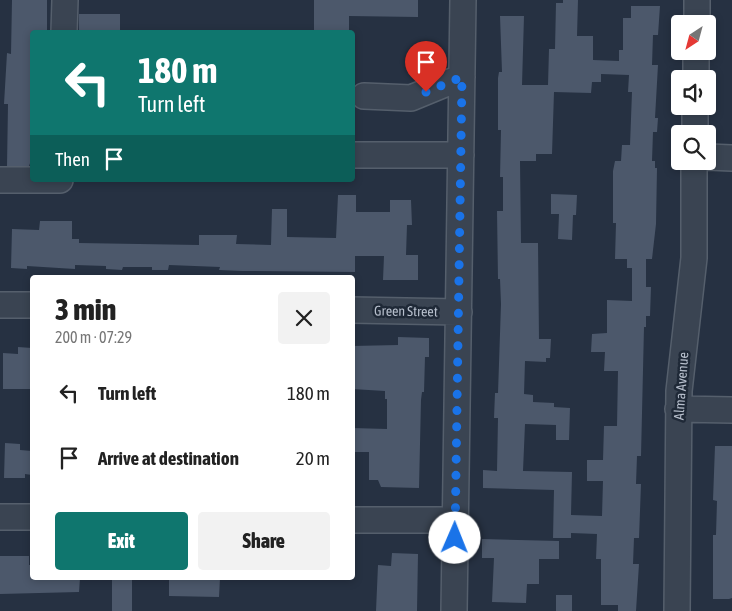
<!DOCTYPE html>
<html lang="en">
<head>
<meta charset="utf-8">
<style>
  body { margin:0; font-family:"Asap Condensed",sans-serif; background:#f2f2f2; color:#222; height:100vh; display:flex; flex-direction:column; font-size:19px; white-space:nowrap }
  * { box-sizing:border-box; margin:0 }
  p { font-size:16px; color:#767676 }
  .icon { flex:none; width:28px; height:28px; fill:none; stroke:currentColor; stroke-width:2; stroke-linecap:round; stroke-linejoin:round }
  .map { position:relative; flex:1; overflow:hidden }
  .side { position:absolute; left:30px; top:275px; width:325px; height:305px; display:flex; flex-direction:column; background:#fff; border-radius:5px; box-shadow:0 2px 8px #0003 }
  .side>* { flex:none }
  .hud { position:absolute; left:30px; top:30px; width:325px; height:152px; border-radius:5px; box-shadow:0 2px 8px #0003; background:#0f766e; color:#fff; overflow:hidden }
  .needle { width:32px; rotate:216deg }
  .controls { position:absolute; left:671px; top:15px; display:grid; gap:10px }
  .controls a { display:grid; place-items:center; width:45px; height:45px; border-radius:5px; background:#fff; box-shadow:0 2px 8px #0003; font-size:25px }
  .pin { position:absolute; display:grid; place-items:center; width:42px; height:42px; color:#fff; margin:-51px -21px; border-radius:50% 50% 50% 0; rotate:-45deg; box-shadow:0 0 5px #0007 }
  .pin .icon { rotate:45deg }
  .me { position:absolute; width:55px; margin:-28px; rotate:1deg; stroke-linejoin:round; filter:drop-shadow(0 0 4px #0008) }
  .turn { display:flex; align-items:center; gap:18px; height:105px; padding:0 25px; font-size:22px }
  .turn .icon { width:65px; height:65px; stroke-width:2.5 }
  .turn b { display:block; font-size:35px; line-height:42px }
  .then { display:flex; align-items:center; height:48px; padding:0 25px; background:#0003; gap:10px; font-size:19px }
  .round { display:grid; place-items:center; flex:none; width:52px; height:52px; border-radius:5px; background:#f2f2f2 }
  .summary { display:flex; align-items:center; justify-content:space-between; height:85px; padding:0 25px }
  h1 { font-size:30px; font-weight:800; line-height:38px }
  .button { display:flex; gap:10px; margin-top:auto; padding:10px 25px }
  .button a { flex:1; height:58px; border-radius:5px; background:#0f766e; color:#fff; font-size:20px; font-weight:800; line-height:58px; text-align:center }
  .button a+a { background:#f2f2f2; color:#222 }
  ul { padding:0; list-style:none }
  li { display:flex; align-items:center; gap:15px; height:65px; padding:0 25px }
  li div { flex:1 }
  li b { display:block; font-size:19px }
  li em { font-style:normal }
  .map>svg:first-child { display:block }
  .building { fill:#4c586b; fill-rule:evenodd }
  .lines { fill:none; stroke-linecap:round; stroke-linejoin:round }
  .minor-casing { stroke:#555f6c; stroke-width:28 }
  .minor { stroke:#3a4452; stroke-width:25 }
  .route { stroke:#1a73e8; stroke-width:9; stroke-dasharray:0 16.2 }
  .labels { text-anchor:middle; stroke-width:5; stroke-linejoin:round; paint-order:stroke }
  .street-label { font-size:14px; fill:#b7bfcc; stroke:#1f2937 }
</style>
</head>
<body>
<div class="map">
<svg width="732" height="611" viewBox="0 0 732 611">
  <rect width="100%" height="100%" fill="#263142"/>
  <!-- building -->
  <path class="building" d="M12,0H47V32H32V158L29,166H7L8,104H4L7,53L11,54Z
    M314,0H418V17L349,16V32H314Z
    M563,0H578L577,36H593V60L619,61V50H623V18H631V6H660L658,35H653L652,65H658L655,118H658L657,132H653L652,161H655V168H657L656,224L652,259H646V287H651L650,316H646V327H644L641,456H637L636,484H641L639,538H634L633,564H639L636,611H618V605H601V559H596L597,534L571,533V538H553L554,490L483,488V470L497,471L498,418H494L495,393H498L501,304L500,279H498L497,211H503V177H500L501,130H498V78L499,72H502L500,16H524L522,85H548L549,49H555L556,3H563ZM601,74L629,75L628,92H632L630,145H622L621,161H615L613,171V223H616L615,259H627V268H632V301L607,300V333L592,334L591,352H605L604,371H618L617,426H604L603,460H587V481H603L602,516L571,515L572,472L523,471L525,424L556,425V440H569L570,408L554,407V403L533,402V395L524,394L525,361L546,362V358H550L551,339H539L538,243H521L520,161H536V154H552L554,92L591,93L592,82H601Z
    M79,14H120V32H79Z
    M551,194L577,195L576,215H573L572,240L558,239L559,214H551Z
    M338,195H356V212H390V200H411L412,225H407L406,255H418V280H383L384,256H355V272L242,271L219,270L220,267L169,265L168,270H152V267H123L122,270L106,269V266L75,265V269L27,266V269L11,268L12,229L39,230L40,221H72V239H79V243L199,245V235H237L236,244L271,245L272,209H287V237L336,238Z
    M398,337L429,338V357H425L424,392H422L421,400L419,488L381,487L378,480H369V452H352V428L387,429V399H385V391L352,389V346L398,345Z
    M18,347L32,348V389H3V353L18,354Z
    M5,443L20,444V450L32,451V475L25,474V478H4Z
    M715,446H732V598L729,599H713V535H716L717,501L713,500Z
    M482,539L559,541V559H539V584H527L526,603L492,602L494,558H482Z
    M392,553L418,554L417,611H376L378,565L391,566Z
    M0,556H29V565H32V578H80L79,592L0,594Z
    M112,578H132V611H112Z
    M169,578H220L219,597L169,596Z
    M556,595H572V611H556Z"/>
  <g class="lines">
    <defs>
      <path id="minor" d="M697,24V0
        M64,32L65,0
        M696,79V51
        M364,96L411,98L462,77
        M695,134V106
        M352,155H461
        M708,157L732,158
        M0,180H60
        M0,305H32
        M352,310L459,312
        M678,409L732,410
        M0,517H32
        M352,520H456
        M454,611L463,0
        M677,611L679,391L694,258V161"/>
    </defs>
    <!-- minor casing -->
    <use href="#minor" class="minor-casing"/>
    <!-- minor -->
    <use href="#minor" class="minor"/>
  </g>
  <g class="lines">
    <!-- route -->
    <path class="route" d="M426,92L462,77L455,538"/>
  </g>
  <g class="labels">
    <!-- street labels -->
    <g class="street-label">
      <text transform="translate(406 311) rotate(1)" y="5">Green Street</text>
      <text transform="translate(681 386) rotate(-86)" y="5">Alma Avenue</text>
    </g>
  </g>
</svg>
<div class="controls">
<a><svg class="needle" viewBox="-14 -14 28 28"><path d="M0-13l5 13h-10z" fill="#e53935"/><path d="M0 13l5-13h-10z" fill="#767676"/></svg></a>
<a><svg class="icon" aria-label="sound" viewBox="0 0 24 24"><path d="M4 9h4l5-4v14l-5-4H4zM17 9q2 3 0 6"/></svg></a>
<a><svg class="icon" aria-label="search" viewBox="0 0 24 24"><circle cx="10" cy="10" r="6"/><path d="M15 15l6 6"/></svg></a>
</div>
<div class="pin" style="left:426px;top:92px;background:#d93025"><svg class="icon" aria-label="arrive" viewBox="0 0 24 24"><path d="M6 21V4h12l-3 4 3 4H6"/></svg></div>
<svg class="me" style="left:455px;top:538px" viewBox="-20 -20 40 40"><circle r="19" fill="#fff"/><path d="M0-13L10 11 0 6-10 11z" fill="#1a73e8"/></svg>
<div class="hud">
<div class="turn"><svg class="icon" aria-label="left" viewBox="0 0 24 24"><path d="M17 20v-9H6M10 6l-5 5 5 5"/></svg><div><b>180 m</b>Turn left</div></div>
<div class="then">Then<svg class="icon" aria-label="arrive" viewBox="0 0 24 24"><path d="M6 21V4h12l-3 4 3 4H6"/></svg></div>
</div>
<section class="side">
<div class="summary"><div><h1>3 min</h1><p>200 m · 07:29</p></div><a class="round"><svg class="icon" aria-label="close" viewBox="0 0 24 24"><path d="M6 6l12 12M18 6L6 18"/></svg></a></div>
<ul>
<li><svg class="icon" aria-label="left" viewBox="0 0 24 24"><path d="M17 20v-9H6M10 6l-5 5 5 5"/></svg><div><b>Turn left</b></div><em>180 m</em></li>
<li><svg class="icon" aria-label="arrive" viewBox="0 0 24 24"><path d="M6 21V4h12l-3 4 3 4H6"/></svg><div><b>Arrive at destination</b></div><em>20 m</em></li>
</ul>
<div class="button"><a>Exit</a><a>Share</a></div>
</section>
</div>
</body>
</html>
